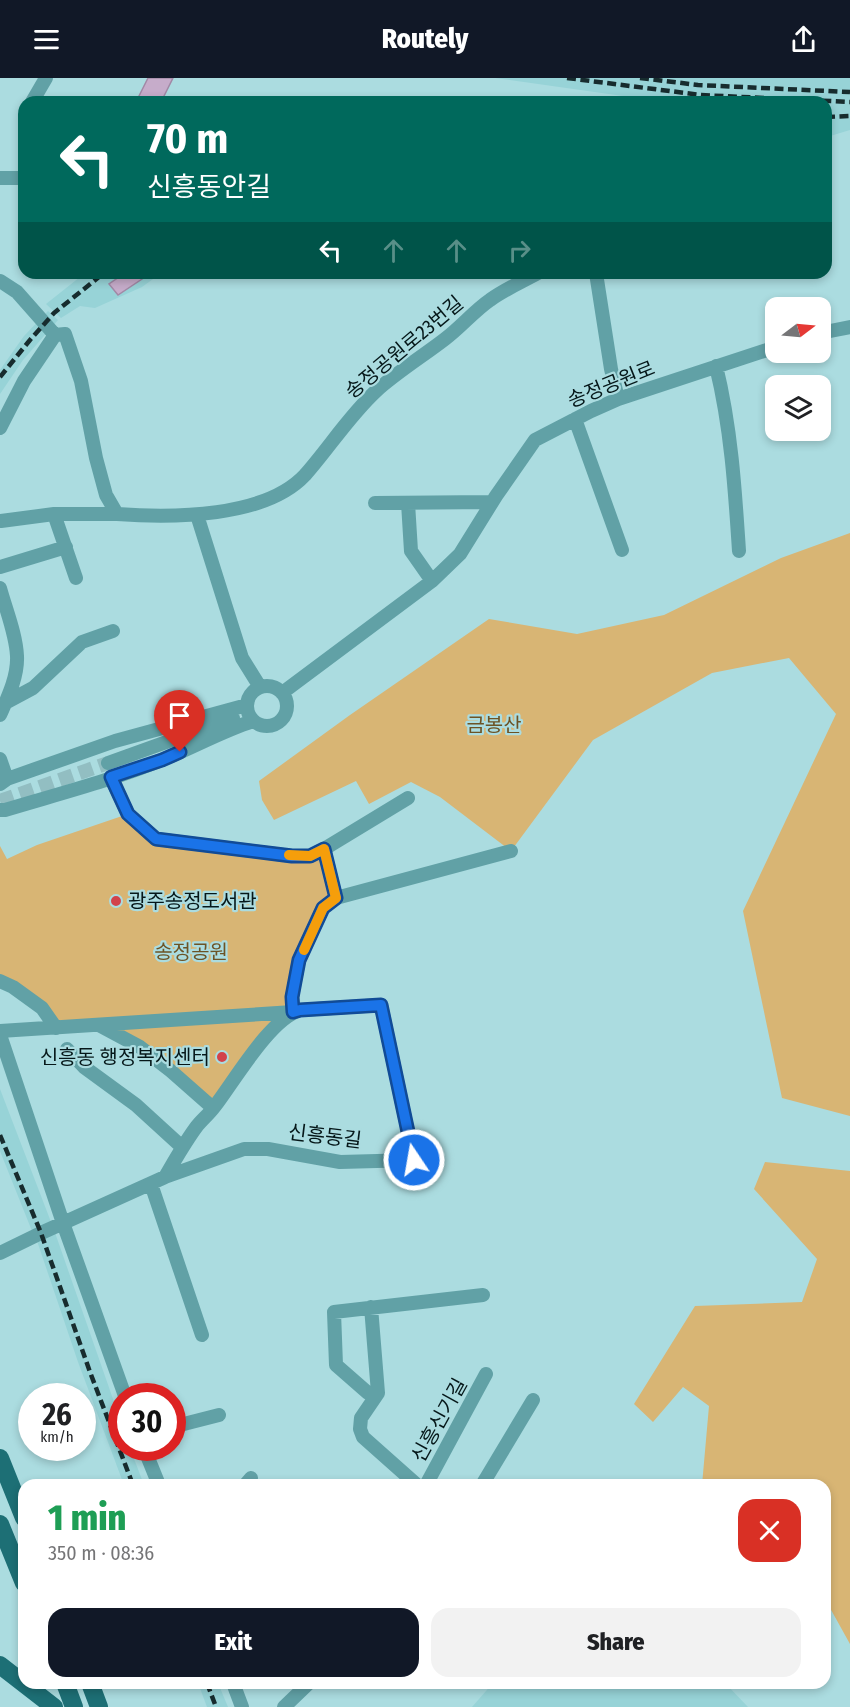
<!DOCTYPE html>
<html lang="en">
<head>
<meta charset="utf-8">
<style>
  body { margin:0; font-family:"Fira Sans Condensed","Noto Sans KR",sans-serif; background:#f2f2f2; color:#202124; height:100vh; display:flex; flex-direction:column; font-size:22px; white-space:nowrap }
  * { box-sizing:border-box; margin:0 }
  p { font-size:20px; color:#757577 }
  .icon { flex:none; width:33px; height:33px; fill:none; stroke:currentColor; stroke-width:2; stroke-linecap:round; stroke-linejoin:round }
  .map { position:relative; flex:1; overflow:hidden }
  .sheet { position:absolute; left:18px; top:1401px; width:813px; height:210px; display:flex; flex-direction:column; background:#fff; border-radius:18px; box-shadow:0 3px 9px #0003 }
  .sheet>* { flex:none }
  .hud { position:absolute; left:18px; top:18px; width:814px; height:183px; border-radius:18px; box-shadow:0 3px 9px #0003; background:#00695c; color:#fff; overflow:hidden }
  .needle { width:39px; rotate:74deg }
  .controls { position:absolute; left:765px; top:219px; display:grid; gap:12px }
  .controls a { display:grid; place-items:center; width:66px; height:66px; border-radius:12px; background:#fff; box-shadow:0 3px 9px #0003; font-size:30px }
  .speed { position:absolute; left:18px; top:1305px; display:flex; gap:12px; font-size:30px; font-weight:700; text-align:center }
  .speed>* { display:grid; place-content:center; width:78px; height:78px; border-radius:50%; background:#fff; box-shadow:0 3px 9px #0003; line-height:1 }
  .speed small { font-size:15px; font-weight:400 }
  .speed .limit { border:9px solid #d22; background:#fff; color:#111 }
  .pin { position:absolute; display:grid; place-items:center; width:51px; height:51px; color:#fff; margin:-62px -26px; border-radius:50% 50% 50% 0; rotate:-45deg; box-shadow:0 0 6px #0007 }
  .pin .icon { rotate:45deg }
  .me { position:absolute; width:66px; margin:-33px; rotate:348deg; stroke-linejoin:round; filter:drop-shadow(0 0 4px #0008) }
  .turn { display:flex; align-items:center; gap:21px; height:126px; padding:0 30px; font-size:27px }
  .turn .icon { width:78px; height:78px; stroke-width:2.5 }
  .turn b { display:block; font-size:42px; line-height:51px }
  .lanes { display:flex; align-items:center; height:57px; padding:0 30px; background:#0003; justify-content:center; gap:30px; direction:ltr }
  .lanes .off { opacity:.35 }
  .round { display:grid; place-items:center; flex:none; width:63px; height:63px; border-radius:18px; background:#f2f2f2 }
  .overview { display:flex; align-items:center; justify-content:space-between; height:102px; padding:0 30px }
  h1 { font-size:36px; font-weight:800; line-height:45px; color:#1e9e55 }
  .action { display:flex; gap:12px; margin-top:auto; padding:12px 30px }
  .action a { flex:1; height:69px; border-radius:18px; background:#111827; color:#fff; font-size:24px; font-weight:800; line-height:69px; text-align:center }
  .action a+a { background:#f2f2f2; color:#202124 }
  header { display:flex; justify-content:space-between; align-items:center; height:78px; padding:0 30px; background:#111827; color:#fff; font-size:27px; font-weight:800 }
  .map>svg:first-child { display:block }
  .built { fill:#97d3d7 }
  .green { fill:#d8b574 }
  .building { fill:#c6acca; stroke:#a289a6; stroke-width:1.5 }
  .lines { fill:none; stroke-linecap:round; stroke-linejoin:round }
  .minor-tunnel { stroke:#92bec2; stroke-width:14; stroke-dasharray:14 7; stroke-linecap:butt }
  .minor { stroke:#61a1a6; stroke-width:14 }
  .major { stroke:#1d6f75; stroke-width:18 }
  .rail { stroke:#172c2e; stroke-width:4.5; stroke-dasharray:9 4.5; stroke-linecap:butt }
  .route-casing { stroke:#114b97; stroke-width:15 }
  .route { stroke:#1a73e8; stroke-width:10 }
  .slow { stroke:#f59e0b; stroke-width:10 }
  .poi-dot { fill:#d2424a; stroke:#abdce0; stroke-width:2 }
  .labels { text-anchor:middle; stroke-width:4.5; stroke-linejoin:round; paint-order:stroke }
  .street-label { font-size:20px; fill:#051719; stroke:#abdce0 }
  .park-label { font-size:20px; fill:#6c5325; stroke:#abdce0 }
  .poi-label { font-size:20px; fill:#051719; stroke:#abdce0; text-anchor:start }
</style>
</head>
<body>
<header><svg class="icon" aria-label="menu" viewBox="0 0 24 24"><path d="M4 6h16M4 12h16M4 18h16"/></svg>Routely<svg class="icon" aria-label="share" viewBox="0 0 24 24"><path d="M12 15V3M7 8l5-5 5 5M5 13v7h14v-7"/></svg></header>
<div class="map">
<svg width="850" height="1629" viewBox="0 0 850 1629">
  <rect width="100%" height="100%" fill="#abdce0"/>
  <!-- built -->
  <path class="built" d="M495,0H850V52L827,59L826,24H638L637,20Z
    M85,195H160V196L142,209L95,230L80,228L61,240L46,226Z
    M48,233L58,242L23,282L0,316V292L24,258Z
    M0,1011L51,1144L32,1153L0,1073Z
    M52,1146L121,1344L122,1370H130L144,1407H124L78,1284L34,1154Z
    M198,1605H218L228,1629H207Z
    M493,1605H725L748,1629H472Z"/>
  <!-- green -->
  <path class="green" d="M850,455V1038L782,1020L743,833L836,636L789,580L712,595L593,662L511,773L440,719L411,704L369,726L356,703L274,742L262,722L259,703L350,637L489,541L577,556L664,537L781,480Z
    M128,736L156,761L292,778L324,771L336,820L323,830L292,919L213,1030L99,947L56,950L0,903V768L7,781L37,767Z
    M765,1084L850,1093V1566L825,1521V1407H702L709,1328L683,1309L653,1344L634,1326L695,1228L802,1224L817,1181L754,1111Z"/>
  <!-- building -->
  <path class="building" d="M148,0H173L161,24H136Z
    M125,195H151L118,217L109,206Z"/>
  <g class="lines">
    <!-- minor-tunnel -->
    <path class="minor-tunnel" d="M0,723L108,685"/>
    <!-- minor -->
    <path class="minor" d="M32,24L46,0
      M0,100H24
      M596,195L611,291L618,321
      M0,203L17,214L55,257
      M820,255L850,249
      M55,257L65,256L81,303L96,380L106,417L117,436C172,440 265,440 305,397C329,370 349,338 376,313C397,294 423,278 445,261C461,249 474,233 490,222C505,211 522,204 538,195
      M716,288C731,349 735,411 739,473
      M575,341L622,472
      M0,350L24,303L55,257
      M375,425L492,424
      M408,425L411,473L432,503
      M54,436L76,500
      M197,437L242,580L260,609
      M1,443L54,436H117
      M0,489L66,469
      M0,510C6,532 16,556 17,578C18,598 8,619 0,637
      M247 628a20 20 0 1 1 40 0a20 20 0 1 1-40 0Z
      M282,615L432,503L460,476L496,418L535,362L591,333L618,321L776,269
      M5,625L33,610L82,564L113,553
      M0,681L7,701
      M108,685L233,640
      M0,706L7,701L115,663L247,627
      M0,732H5C58,716 113,702 164,681C194,669 222,653 253,643
      M324,771L408,720
      M336,820L511,773
      M0,903L13,909L42,930L56,950
      M99,947L140,969L171,993L213,1030
      M0,953L293,934L292,919L299,882L323,830L336,820L324,771L310,778H292L156,761L128,736L111,700
      M0,957L63,1145L125,1318
      M67,971L84,989L136,1027L182,1069
      M151,1106L202,1257
      M0,1175L41,1155L165,1099L244,1071H268L340,1084L414,1082L381,927L300,932C270,941 235,1002 215,1028C210,1035 203,1041 197,1048C185,1064 175,1082 165,1099
      M371,1229L378,1315L361,1340L360,1351L363,1359L417,1407
      M378,1315H368L336,1287L334,1234L483,1217
      M172,1349L219,1337
      M144,1370L159,1407
      M245,1407L251,1400
      M426,1407L486,1296
      M482,1407L533,1322
      M233,1605L242,1629
      M284,1629L309,1605"/>
    <!-- major -->
    <path class="major" d="M0,1380L24,1440
      M0,1446L24,1505
      M0,1587L54,1629
      M65,1605L74,1629
      M90,1605L99,1629"/>
    <!-- rail -->
    <path class="rail" d="M567,0L701,17L850,24
      M640,0L698,7L850,14
      M826,39L850,38
      M0,299L30,262L54,235L104,195
      M0,1057L41,1155L90,1294L133,1407
      M207,1605L216,1629"/>
  </g>
  <g class="lines">
    <defs>
      <path id="route" d="M180,674L162,682L111,699L128,736L156,761L292,778H310L324,771L336,820L323,830L299,882L292,919L293,934L300,932L381,927L414,1082"/>
    </defs>
    <!-- route casing -->
    <use href="#route" class="route-casing"/>
    <!-- route -->
    <use href="#route" class="route"/>
    <!-- slow -->
    <path class="slow" d="M289,777L310,778L324,771L336,820L323,830L304,872"/>
  </g>
  <!-- markers -->
  <g class="poi-dot">
    <circle cx="116" cy="823" r="6"/>
    <circle cx="222" cy="979" r="6"/>
  </g>
  <g class="labels">
    <!-- street labels -->
    <g class="street-label">
      <text transform="translate(404 269) rotate(-40)" y="7">송정공원로23번길</text>
      <text transform="translate(611 306) rotate(-22)" y="7">송정공원로</text>
      <text transform="translate(325 1058) rotate(7)" y="7">신흥동길</text>
      <text transform="translate(439 1342) rotate(-61)" y="7">신흥신기길</text>
    </g>
    <!-- park labels -->
    <g class="park-label">
      <text x="494" y="654">금봉산</text>
      <text x="191" y="881">송정공원</text>
    </g>
    <!-- poi labels -->
    <g class="poi-label">
      <text x="128" y="830">광주송정도서관</text>
      <text x="210" y="986" text-anchor="end">신흥동 행정복지센터</text>
    </g>
  </g>
</svg>
<div class="controls">
<a><svg class="needle" viewBox="-14 -14 28 28"><path d="M0-13l5 13h-10z" fill="#e53935"/><path d="M0 13l5-13h-10z" fill="#757577"/></svg></a>
<a><svg class="icon" aria-label="layers" viewBox="0 0 24 24"><path d="M12 4l9 5-9 5-9-5zM3 14l9 5 9-5"/></svg></a>
</div>
<div class="speed"><div>26<small>km/h</small></div><div class="limit">30</div></div>
<div class="pin" style="left:180px;top:674px;background:#d93025"><svg class="icon" aria-label="arrive" viewBox="0 0 24 24"><path d="M6 21V4h12l-3 4 3 4H6"/></svg></div>
<svg class="me" style="left:414px;top:1082px" viewBox="-20 -20 40 40"><circle r="17" fill="#1a73e8" stroke="#fff" stroke-width="3"/><path d="M0-11L8 9 0 5-8 9z" fill="#fff"/></svg>
<div class="hud">
<div class="turn"><svg class="icon" aria-label="left" viewBox="0 0 24 24"><path d="M17 20v-9H6M10 6l-5 5 5 5"/></svg><div><b>70 m</b>신흥동안길</div></div>
<div class="lanes"><svg class="icon" aria-label="left" viewBox="0 0 24 24"><path d="M17 20v-9H6M10 6l-5 5 5 5"/></svg><svg class="icon off" aria-label="ahead" viewBox="0 0 24 24"><path d="M12 20V5M6 11l6-6 6 6"/></svg><svg class="icon off" aria-label="ahead" viewBox="0 0 24 24"><path d="M12 20V5M6 11l6-6 6 6"/></svg><svg class="icon off" aria-label="right" viewBox="0 0 24 24"><path d="M7 20v-9h11M14 6l5 5-5 5"/></svg></div>
</div>
<section class="sheet">
<div class="overview"><div><h1>1 min</h1><p>350 m · 08:36</p></div><a class="round" style="background:#d93025;color:#fff"><svg class="icon" aria-label="close" viewBox="0 0 24 24"><path d="M6 6l12 12M18 6L6 18"/></svg></a></div>
<div class="action"><a>Exit</a><a>Share</a></div>
</section>
</div>
</body>
</html>
